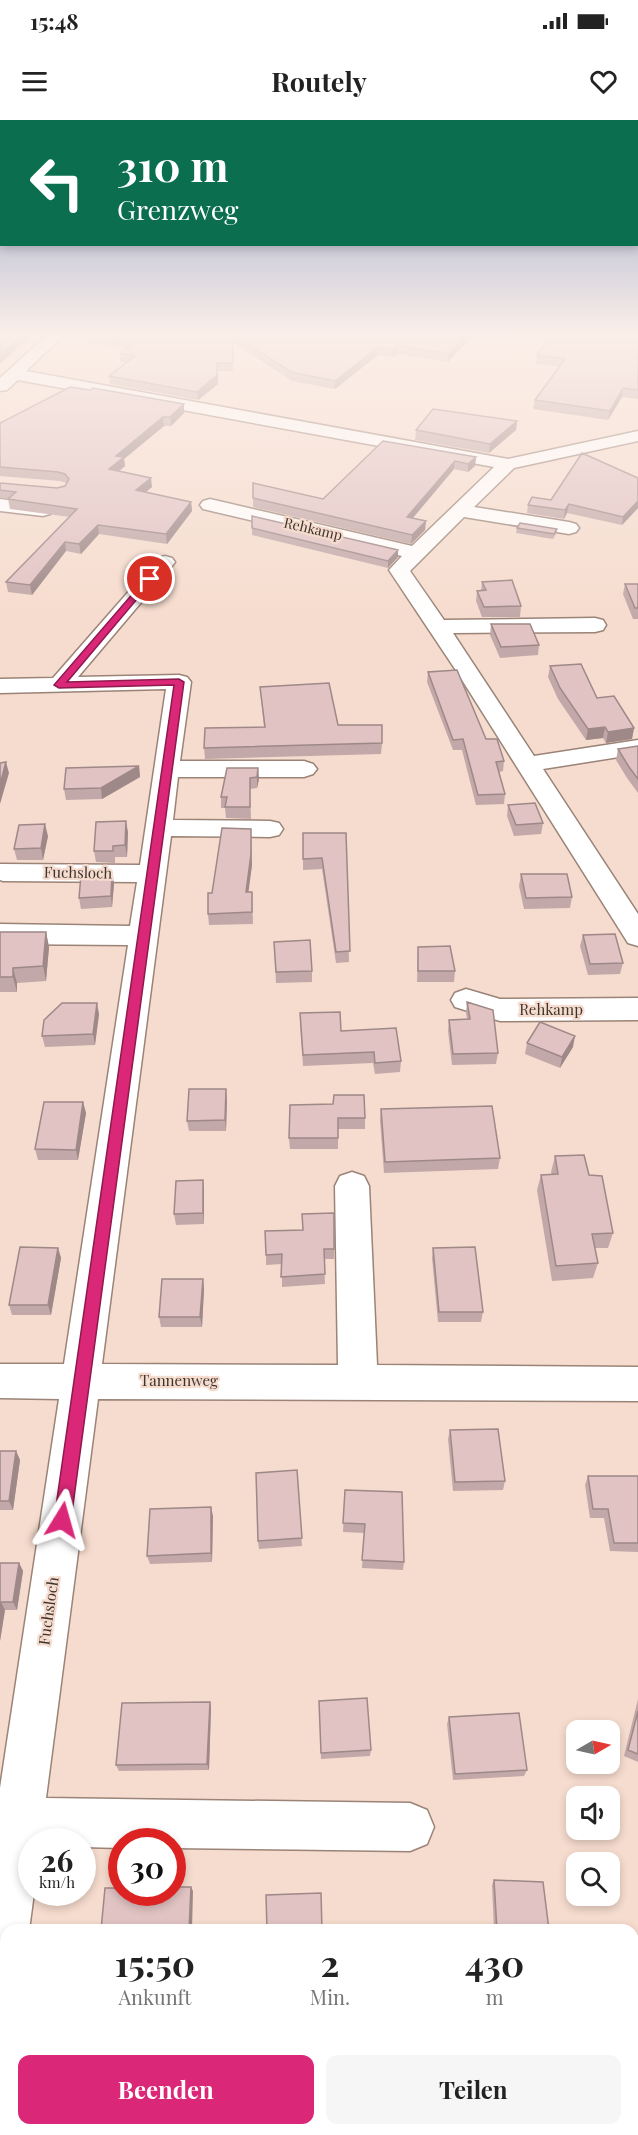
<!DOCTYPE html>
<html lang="de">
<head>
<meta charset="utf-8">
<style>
  body { margin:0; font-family:"Playfair Display",serif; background:#f6f6f6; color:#222; height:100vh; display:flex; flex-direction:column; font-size:22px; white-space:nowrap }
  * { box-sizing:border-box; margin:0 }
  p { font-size:20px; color:#767676 }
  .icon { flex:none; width:33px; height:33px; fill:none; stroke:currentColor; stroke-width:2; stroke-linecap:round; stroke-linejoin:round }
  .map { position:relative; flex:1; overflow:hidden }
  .details { position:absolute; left:0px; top:1804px; width:639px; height:212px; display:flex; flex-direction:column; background:#fff; border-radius:18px 18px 0 0; box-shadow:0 3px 9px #0003 }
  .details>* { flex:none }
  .banner { position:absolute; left:0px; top:0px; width:639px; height:126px; box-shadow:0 3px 9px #0003; background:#0b6e4f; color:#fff; overflow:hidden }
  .needle { width:39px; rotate:81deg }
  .fabs { position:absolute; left:566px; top:1600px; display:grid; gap:12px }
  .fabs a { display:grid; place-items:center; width:54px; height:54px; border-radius:12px; background:#fff; box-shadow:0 3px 9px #0003; font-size:30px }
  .speed { position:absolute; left:18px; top:1708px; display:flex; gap:12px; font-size:30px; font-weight:700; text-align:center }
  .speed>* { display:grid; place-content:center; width:78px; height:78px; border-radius:50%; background:#fff; box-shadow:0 3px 9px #0003; line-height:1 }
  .speed small { font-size:15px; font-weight:400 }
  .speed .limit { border:9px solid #d22; background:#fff; color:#111 }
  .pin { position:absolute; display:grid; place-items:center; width:51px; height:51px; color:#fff; margin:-26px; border:3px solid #fff; border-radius:50%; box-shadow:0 2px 6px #0007 }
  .me { position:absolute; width:66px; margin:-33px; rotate:8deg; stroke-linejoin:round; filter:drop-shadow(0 0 4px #0008) }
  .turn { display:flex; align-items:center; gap:21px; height:126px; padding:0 18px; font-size:27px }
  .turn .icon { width:78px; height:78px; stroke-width:2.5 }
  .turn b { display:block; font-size:42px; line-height:51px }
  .eta { display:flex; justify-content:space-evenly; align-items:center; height:102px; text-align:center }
  .eta b { font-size:36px; font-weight:700; line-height:42px }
  .action { display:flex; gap:12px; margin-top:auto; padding:12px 18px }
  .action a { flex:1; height:69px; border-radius:12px; background:#db2777; color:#fff; font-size:24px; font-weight:700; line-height:69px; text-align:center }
  .action a+a { background:#f6f6f6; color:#222 }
  .status { display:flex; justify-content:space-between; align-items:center; height:42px; padding:0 30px; background:#fff; direction:ltr }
  .status svg { height:16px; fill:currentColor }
  header { display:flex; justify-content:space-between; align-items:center; height:78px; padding:0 18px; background:#fff; font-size:27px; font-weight:700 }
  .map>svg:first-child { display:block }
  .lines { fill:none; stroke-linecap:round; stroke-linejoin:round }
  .minor-casing { stroke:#9a8377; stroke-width:3 }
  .minor { fill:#fff; fill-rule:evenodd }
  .wall { fill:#c2a8a8 }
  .shaded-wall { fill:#9e8888 }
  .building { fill:#e1c3c3; stroke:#9e8888; stroke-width:1.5 }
  .route { fill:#db2777; stroke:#8e194d; stroke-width:1.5 }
  .labels { text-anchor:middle; stroke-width:4.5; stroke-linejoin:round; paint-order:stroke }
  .far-street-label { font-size:14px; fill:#3d332d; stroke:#f6dcce }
  .street-label { font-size:15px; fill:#3d332d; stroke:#f6dcce }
</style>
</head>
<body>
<div class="status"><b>15:48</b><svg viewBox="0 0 49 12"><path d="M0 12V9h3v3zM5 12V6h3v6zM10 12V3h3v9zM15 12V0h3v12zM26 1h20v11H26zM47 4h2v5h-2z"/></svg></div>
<header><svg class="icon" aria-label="menu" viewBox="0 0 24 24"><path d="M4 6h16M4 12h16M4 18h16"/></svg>Routely<svg class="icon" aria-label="heart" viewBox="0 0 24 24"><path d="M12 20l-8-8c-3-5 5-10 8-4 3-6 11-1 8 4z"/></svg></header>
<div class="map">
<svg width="638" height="2015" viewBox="0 0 638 2015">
  <rect width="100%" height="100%" fill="#f6dcce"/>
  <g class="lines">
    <defs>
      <path id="minor" d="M46,216H63L26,251L508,339L638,311V321L514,348L474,387L569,402L576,404L579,408L576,412L569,414L464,397L410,451L444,500L595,498L603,500L606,505L603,510L595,512L453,513L534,636L638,620V634L543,649L638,794V826L628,823L457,552L389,450L402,436L203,389L200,385L203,381L210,379L412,426L494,347L18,260L7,270L0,271V258Z
        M0,379L43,384L50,386L53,390L50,394L43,396L0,391Z
        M165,436L172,438L175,442L172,446L78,557L179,555L187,557L191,562L180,641H304L313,644L317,649L313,654L304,657H178L173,700L270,701L279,703L283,709L279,715L270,717L171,716L102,1244L338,1245L335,1066L340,1056L352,1052L364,1056L369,1066L377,1245L638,1247V1281L98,1279L46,1678L410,1683L427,1690L434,1707L427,1724L410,1731L172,1728V1722H122V1728L82,1727V1722H32V1773H34L29,1810H6V1861L0,1864V1668L59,1279L0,1278V1244H64L128,825L0,824V804L130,806L137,762L3,761L0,760V744L140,745L166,569L0,573V559L53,558L158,438Z
        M466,869L500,879L638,878V900L500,901L455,887L451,880L455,873Z"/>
    </defs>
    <!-- minor casing -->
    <use href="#minor" class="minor-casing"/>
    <!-- minor -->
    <use href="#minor" class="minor"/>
  </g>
  <!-- wall -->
  <path class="wall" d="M89,216H473L448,242L397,234L393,237L378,235L335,269L292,261L233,222V251H218V264L198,280L110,264L109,256L126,243L120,242V233L127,228L90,223Z
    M638,216V279L622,277L608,300L533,289L535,280L559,247L536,244L537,235Z
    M184,284V293L171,306H164L124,339L125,346L119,351L152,367L146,372L191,382L192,391L167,424L99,414L81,434L66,431L32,475L8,472L6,462L70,397L10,389L8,379L0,378V363L57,368L65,366L67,363L60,361L0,356V303Z
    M517,301L516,310L489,333L415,320L416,310Z
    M383,321L476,337L475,346L468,352L454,349L413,398L426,401L425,410L411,424L253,387V378L323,379Z
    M638,358V388L622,405L567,393L564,399L527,393L528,385Z
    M252,396L398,437L388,448L252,415Z
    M517,408L557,409L556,414L553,419L516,413Z
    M482,462L521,486L520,497H482L476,481L477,471H481Z
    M625,464H638V499H633L623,474Z
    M491,504L539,525L538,535L500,538L490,515Z
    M550,546L597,578L634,608L632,619L606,623L603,618L586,620L558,579L548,557Z
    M428,552L504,641L503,651L499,652L505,674L504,684L476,685L462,630H453L427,562Z
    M260,567L338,605L382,623L381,634L205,639L204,628L264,607Z
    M638,626V673L627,658L616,640L618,629Z
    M139,646L140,657L102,679L66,680L64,669Z
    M258,648L259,659L257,668L250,669L251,699L226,698L225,688H221V677Z
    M508,685L543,703L541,714L514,716L507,696Z
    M128,712L127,737H115V743L96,742L94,731Z
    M303,713H346L349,842L336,843L322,749L303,750Z
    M48,716L43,740H17L14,729Z
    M252,745L248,772H252L253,804L209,805L208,794L212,773Z
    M112,753L114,764L112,787L81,789L79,778Z
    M521,754L572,777L570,788L524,789L519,766Z
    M0,812H46L49,827L46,861L17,863V872H0Z
    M583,815L623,843L620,854L588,855L580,826Z
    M274,822L312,851V862L276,863Z
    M418,827L455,851L454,862H417Z
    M467,882L498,933L496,944L452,945L448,911L449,900L467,899L466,893Z
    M99,894L95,925L45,927L42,916Z
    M300,904L341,911L401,941L400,952L375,954L373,943L303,946Z
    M527,923L573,927L560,948L525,934Z
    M227,980L226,1011H189L187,1001Z
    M83,982L86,993L78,1040H38L35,1029Z
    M333,984L365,998V1009H338V1029H290L289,1018Z
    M381,989L500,1038L498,1049L384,1053L380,1000Z
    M555,1036L589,1055L613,1113L608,1128H595L598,1143L593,1158L552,1161L537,1070L541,1055H552L551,1052Z
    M204,1070V1104L176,1105L174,1094Z
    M334,1093V1139H324L325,1164L282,1167V1144L266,1145V1135L303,1110Z
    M58,1128L61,1138L51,1195H12L9,1185Z
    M433,1128L483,1192L481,1202H438L432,1138Z
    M203,1159L204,1169L202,1207H161L159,1197Z
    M450,1310L505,1361L503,1370L453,1371L448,1319Z
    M0,1331H16L20,1340L13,1390H0Z
    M297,1350L302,1426L259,1429L258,1421Z
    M588,1356H638V1432L610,1431L604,1398H590L585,1365Z
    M345,1370L404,1442L403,1450L362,1448L364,1413L343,1412Z
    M213,1396L212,1442L150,1444L147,1436Z
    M0,1443H19L23,1451L17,1490H5L0,1521Z
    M638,1579V1642L624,1636Z
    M319,1581L371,1630L370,1636L321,1639Z
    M210,1582L211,1588L209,1650L119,1651L116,1645Z
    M449,1597L527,1650L524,1656L453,1660L447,1604Z
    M494,1760L549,1810H494L492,1765Z
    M478,2010H565L566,2015H478Z"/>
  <!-- shaded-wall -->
  <path class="shaded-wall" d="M21,216H31L0,244V234Z
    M466,216H473L448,242V234Z
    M397,225V234L393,237V229Z
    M378,227V235L335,269V261Z
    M217,243L218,264L198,280L197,272Z
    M623,268L622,277L608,300L610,291Z
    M184,284V293L171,306L170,297Z
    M163,297L164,306L124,339L125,346L110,358L109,349L116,336Z
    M517,301L516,310L489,333L490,324Z
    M476,337L475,346L468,352V344Z
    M455,341L454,349L406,406L407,397Z
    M151,358L152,367L137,379L136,370Z
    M638,381V388L622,405L623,397Z
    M191,382L192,391L167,424L166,414Z
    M569,384L567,393L564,399L565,390Z
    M426,401L425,410L411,424L412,415Z
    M98,405L99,414L81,434L79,424Z
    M65,422L66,431L32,475L30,465Z
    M398,430V437L388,448V441Z
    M605,607L603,618L586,620L588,609Z
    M634,608L632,619L606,623L608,612Z
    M6,642L9,653L0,684V664Z
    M139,646L140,657L102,679L101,668Z
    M258,648L259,659L257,668V657Z
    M126,701L128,712L127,737L125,725Z
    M45,704L48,716L43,740L41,728Z
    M251,709L252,745L247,783L246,772Z
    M112,753L114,764L112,787L111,776Z
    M46,812L49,827L46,861L43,846Z
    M13,848L17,863V872L13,857Z
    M97,883L99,894L95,925L93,914Z
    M575,916L573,927L560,948L562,937Z
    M226,969L227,980L226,1011L225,1000Z
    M83,982L86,993L78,1040L76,1030Z
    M203,1060L204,1070V1104L203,1093Z
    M58,1128L61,1138L51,1195L48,1185Z
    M203,1159L204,1169L202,1207L200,1197Z
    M16,1331L20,1340L13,1390L9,1381Z
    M211,1387L213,1396L212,1442L211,1433Z
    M19,1443L23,1451L17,1490L13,1482Z
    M1,1482L5,1490L0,1521V1489Z
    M210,1582L211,1588L209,1650L207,1644Z
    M191,1767L193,1771L192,1810H189Z"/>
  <!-- building -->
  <path class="building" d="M0,216H21L0,234Z
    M91,216H233V243H217V255L197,272L109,256L135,236L120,233L138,221Z
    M235,216H466L448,234L397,225L393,229L378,227L335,261L291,252Z
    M552,216H638V270L623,268L610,291L535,280L565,239L537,235Z
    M70,267L90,270L93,268L184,284L170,297H163L116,336L124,337L109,349L151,358L136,370L191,382L166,414L98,405L79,424L65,422L30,465L6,462L77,389L8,379L16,372L0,370V363L57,368L65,366L69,359L65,354L58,352L0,347V303Z
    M433,289L517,301L490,324L416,310Z
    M383,321L476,337L468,344L455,341L407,397L426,401L412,415L253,378V363L323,379Z
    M582,333L638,358V381L623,397L569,384L565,390L528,385L532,377L551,380Z
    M252,396L398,430L388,441L252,408Z
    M520,403L557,409L554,414L517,408Z
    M512,460L521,486L484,487L477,471L486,470L482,462Z
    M625,464H638V488H635Z
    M491,504H530L539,525L501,527Z
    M581,544L597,578L614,576L634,608L608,612L605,607L588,609L560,568L550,546Z
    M457,550L486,619H497L504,641L496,642L505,674L478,675L463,619L453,620L428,552Z
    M329,563L338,605H382V623L204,628L205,608L265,607L260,567Z
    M638,626V659L629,647L618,629Z
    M6,642L0,664V643Z
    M139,646L101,668L64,669L66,648Z
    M227,648H258L257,657L250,658V687H225L227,677H221Z
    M535,683L543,703L516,705L508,685Z
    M126,701L125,725L113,726V731H94L96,702Z
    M45,704L41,728L14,729L19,705Z
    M222,708L251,709V734L246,772H252V792L208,794V773H212Z
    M303,713H346L350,831L336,832L322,738L303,739Z
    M112,753L111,776L79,778L81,755Z
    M521,754H567L572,777L526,778Z
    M0,812H46L43,846L13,848V857H0Z
    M615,814L623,843L590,844L583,815Z
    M310,820L312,851L276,852L274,822Z
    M450,826L455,851H418V827Z
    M467,882L493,890L498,933L453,934L449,900L470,899Z
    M62,883H97L93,914L42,916L44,900Z
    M340,892L341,911L396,908L401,941L375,943L374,932L303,935L300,893Z
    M540,902L575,916L562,937L527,923Z
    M189,969H226L225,1000L187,1001Z
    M334,975H364L365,998H338V1018H289L290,985L333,984Z
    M44,982H83L76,1030L35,1029Z
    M492,986L500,1038L385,1042L381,989Z
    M584,1035L589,1055L602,1056L613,1113L592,1114L598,1143L556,1146L541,1055L558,1054L555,1036Z
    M203,1060V1093L174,1094L176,1061Z
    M334,1093V1129H324L325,1154L281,1157L282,1134L266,1135L265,1111L303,1110L302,1094Z
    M20,1127L58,1128L48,1185H9Z
    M475,1127L483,1192H439L433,1128Z
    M162,1159H203L200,1197H159Z
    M498,1309L505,1361L455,1362L450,1310Z
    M0,1331H16L9,1381H0Z
    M297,1350L302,1418L258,1421L256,1353Z
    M588,1356H638V1423H614L608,1389H593Z
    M345,1370L402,1372L404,1442L362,1440L365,1404L343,1403Z
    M211,1387V1433L147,1436L150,1389Z
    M0,1443H19L13,1482H1L0,1489Z
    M367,1578L371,1630L321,1633L319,1581Z
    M210,1582L207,1644L116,1645L122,1583Z
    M638,1591V1634L628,1630Z
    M519,1593L527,1650L455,1654L449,1597Z
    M494,1760L543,1762L549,1810H497Z
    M172,1767H191L189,1810H101L105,1768H122V1773H172Z
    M321,1773L322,1810H267L266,1775Z
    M123,2010H191V2015H123Z
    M308,2010H392V2015H308Z
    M482,2010H565L566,2015H482Z"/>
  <!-- sky -->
  <linearGradient id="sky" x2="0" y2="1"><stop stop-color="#8b9dc4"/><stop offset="0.43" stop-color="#fbefe9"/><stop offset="1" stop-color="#fbefe9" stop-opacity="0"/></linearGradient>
  <rect width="638" height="498" fill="url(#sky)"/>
  <!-- route -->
  <path class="route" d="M147,457L154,459L67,562L179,559L184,562L71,1400L69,1406L62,1408L56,1406L54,1400L174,565L59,568L54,565Z"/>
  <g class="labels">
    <!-- far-street labels -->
    <g class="far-street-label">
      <text transform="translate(313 409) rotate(13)" y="5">Rehkamp</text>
    </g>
    <!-- street labels -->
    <g class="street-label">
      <text transform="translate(78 753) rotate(1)" y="5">Fuchsloch</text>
      <text x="551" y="895">Rehkamp</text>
      <text x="179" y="1266">Tannenweg</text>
      <text transform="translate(49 1491) rotate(-82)" y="5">Fuchsloch</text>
    </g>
  </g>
</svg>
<div class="fabs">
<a><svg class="needle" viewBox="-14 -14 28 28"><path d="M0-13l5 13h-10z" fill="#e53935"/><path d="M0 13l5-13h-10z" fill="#767676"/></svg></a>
<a><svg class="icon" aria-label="sound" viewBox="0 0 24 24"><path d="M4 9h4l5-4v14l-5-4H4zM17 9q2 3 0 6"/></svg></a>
<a><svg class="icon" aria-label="search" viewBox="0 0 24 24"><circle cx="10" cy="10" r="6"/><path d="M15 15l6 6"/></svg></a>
</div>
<div class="speed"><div>26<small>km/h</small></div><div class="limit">30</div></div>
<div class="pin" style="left:150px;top:459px;background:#d93025"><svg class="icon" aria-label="arrive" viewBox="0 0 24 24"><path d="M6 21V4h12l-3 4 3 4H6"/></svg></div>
<svg class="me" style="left:62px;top:1400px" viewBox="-20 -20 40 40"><path d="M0-17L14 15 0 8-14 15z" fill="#db2777" stroke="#fff" stroke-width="4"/></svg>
<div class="banner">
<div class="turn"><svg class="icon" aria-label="left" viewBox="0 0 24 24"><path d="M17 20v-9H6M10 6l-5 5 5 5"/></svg><div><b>310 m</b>Grenzweg</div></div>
</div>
<section class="details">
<div class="eta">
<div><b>15:50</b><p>Ankunft</p></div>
<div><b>2</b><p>Min.</p></div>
<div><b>430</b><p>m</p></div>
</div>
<div class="action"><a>Beenden</a><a>Teilen</a></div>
</section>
</div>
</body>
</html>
